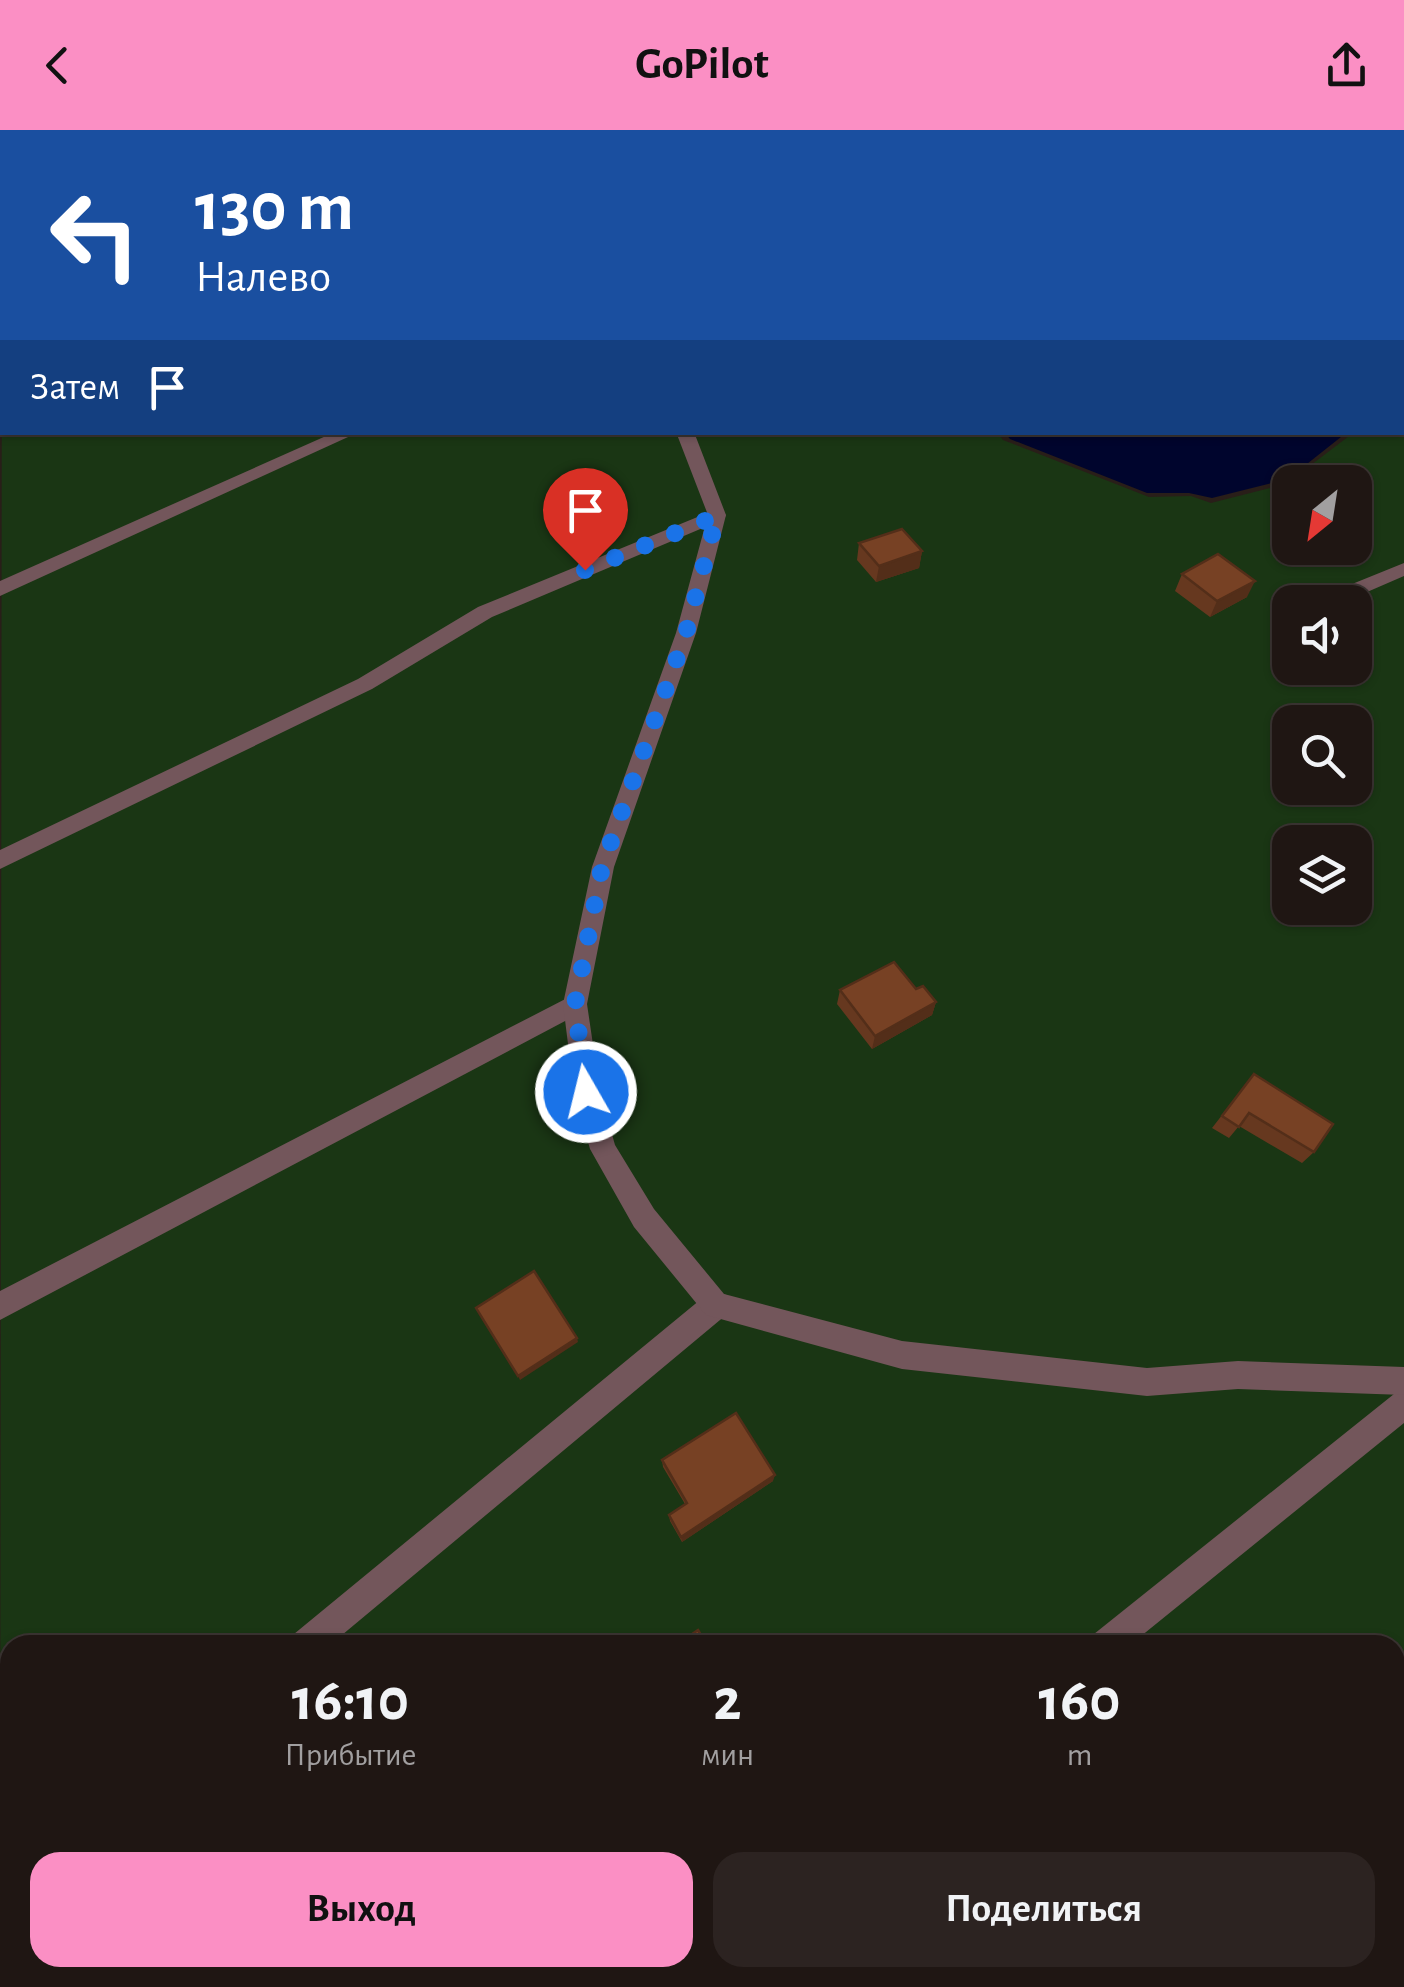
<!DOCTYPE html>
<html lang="ru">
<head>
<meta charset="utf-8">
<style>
  body { margin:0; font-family:"Alegreya Sans",sans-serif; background:#2c2321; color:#f1f3f6; height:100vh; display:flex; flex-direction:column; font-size:38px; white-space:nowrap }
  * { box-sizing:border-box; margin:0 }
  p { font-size:32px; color:#a19fa0 }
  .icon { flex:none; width:55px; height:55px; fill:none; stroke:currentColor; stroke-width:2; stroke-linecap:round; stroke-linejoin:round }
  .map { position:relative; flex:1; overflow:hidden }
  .details { position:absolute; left:0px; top:1505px; width:1405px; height:352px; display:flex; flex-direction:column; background:#1f1613; border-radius:30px 30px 0 0; box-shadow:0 2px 8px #0004,0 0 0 2px #3c3533 }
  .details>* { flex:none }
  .banner { position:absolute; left:0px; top:0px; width:1405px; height:305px; box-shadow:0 2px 8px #0004,0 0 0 2px #3c3533; background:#1a4fa0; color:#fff; overflow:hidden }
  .needle { width:65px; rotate:210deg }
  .controls { position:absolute; left:1272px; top:335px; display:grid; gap:20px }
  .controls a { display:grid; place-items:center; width:100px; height:100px; border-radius:20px; background:#1f1613; box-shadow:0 2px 8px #0004,0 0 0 2px #3c3533; font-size:50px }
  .pin { position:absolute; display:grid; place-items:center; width:85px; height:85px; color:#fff; margin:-102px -42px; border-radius:50% 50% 50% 0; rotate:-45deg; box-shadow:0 0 10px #0007 }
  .pin .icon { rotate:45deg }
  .me { position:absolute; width:110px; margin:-55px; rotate:352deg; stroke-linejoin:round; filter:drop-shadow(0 0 8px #0008) }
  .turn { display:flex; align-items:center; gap:35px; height:210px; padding:0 30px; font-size:45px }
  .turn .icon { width:130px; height:130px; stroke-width:2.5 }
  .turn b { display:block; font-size:70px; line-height:85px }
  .then { display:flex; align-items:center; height:95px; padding:0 30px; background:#0003; gap:20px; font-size:38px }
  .eta { display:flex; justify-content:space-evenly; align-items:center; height:170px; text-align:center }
  .eta b { font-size:60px; font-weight:700; line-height:70px }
  .primary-button { display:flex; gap:20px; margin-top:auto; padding:20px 30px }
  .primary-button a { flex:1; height:115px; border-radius:30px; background:#fb8fc4; color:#111; font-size:40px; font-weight:700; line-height:115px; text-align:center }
  .primary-button a+a { background:#2c2321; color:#f1f3f6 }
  header { display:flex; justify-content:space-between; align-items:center; height:130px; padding:0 30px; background:#fb8fc4; color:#111; font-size:45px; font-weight:700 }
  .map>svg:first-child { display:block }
  .green { fill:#1a3614; fill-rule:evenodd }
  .water { fill:#00052d }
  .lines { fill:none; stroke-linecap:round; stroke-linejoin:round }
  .service { fill:#73565b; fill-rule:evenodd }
  .minor { fill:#73565b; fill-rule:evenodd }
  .wall { fill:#66381f }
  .shaded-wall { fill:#532e19 }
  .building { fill:#774124; stroke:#532e19; stroke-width:2.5 }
  .route { stroke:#1a73e8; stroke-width:18; stroke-dasharray:0 32.4 }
</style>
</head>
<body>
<header><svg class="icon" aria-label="back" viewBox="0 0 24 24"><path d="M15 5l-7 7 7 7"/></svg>GoPilot<svg class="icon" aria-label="share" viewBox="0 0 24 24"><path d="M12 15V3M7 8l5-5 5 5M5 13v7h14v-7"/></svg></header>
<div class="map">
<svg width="1404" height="1857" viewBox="0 0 1404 1857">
  <rect width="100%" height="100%" fill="#291e19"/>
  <!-- green -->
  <path class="green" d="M460,0H1012L459,2Z
    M2,74V302L998,303L1003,310L1149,367L1191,366L1211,373L1286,354L1353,303L1402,302L1404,261V1857H0ZM1290,352H1355V418H1290ZM1290,472H1355V538H1290ZM1290,592H1355V658H1290ZM1290,712H1355V778H1290ZM10,1515H1395V1848H10Z"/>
  <!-- water -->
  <path class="water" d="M1005,303H1346L1288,349L1212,368L1189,363H1147L1010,309Z"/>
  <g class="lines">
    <!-- service -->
    <path class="service" d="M335,302H359L0,466V451Z
      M717,379L726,385L724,389L492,487L372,559L0,739V720L358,549L478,477Z
      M1404,433V446L1344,472H1317L1320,467Z
      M1290,481V496L1274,497V487Z
      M575,864L584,867L587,874L584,881L0,1190V1161Z
      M716,1161L726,1165L730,1175L726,1185L330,1515H289L294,1504L706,1165Z
      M1404,1259V1293L1130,1515H1089L1094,1504L1394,1264Z
      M10,1700V1736L0,1740V1704Z
      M668,1848H711L707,1857H664Z"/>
    <!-- minor -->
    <path class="minor" d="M80,0H94V2H80Z
      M2,114V127L0,128V115Z
      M0,173L2,174V184L0,183Z
      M676,302H694L726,385L696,503L614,737L587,874L600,962L615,1015L654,1079L724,1164L902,1211L1147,1238L1238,1231L1404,1237V1265L1238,1259L1147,1266L902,1239L706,1185L634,1097L590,1019L574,962L563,874L592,737L676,503L708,385Z"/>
  </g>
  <!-- wall -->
  <path class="wall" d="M859,413L922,421L919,438L876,452L857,430Z
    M1182,444L1247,467L1210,487L1175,461Z
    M916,859L936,872L932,885L872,919L837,874L840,860Z
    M1254,944L1314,1022L1302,1033L1239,996L1229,1008L1212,998Z
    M662,1330L773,1351L682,1412L670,1391L669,1385L685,1374L663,1337Z"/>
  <!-- shaded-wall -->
  <path class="shaded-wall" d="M922,421L919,438L876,452L879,436Z
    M1255,451L1247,467L1210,487L1217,471Z
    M936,872L932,885L872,919L875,906Z
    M577,1208L578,1212L520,1250L518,1246Z
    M775,1345L773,1351L682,1412L681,1407Z"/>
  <!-- building -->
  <path class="building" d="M902,399L922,421L879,436L859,413Z
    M1218,424L1255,451L1217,471L1182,444Z
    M894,832L916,859L923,856L936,872L875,906L840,860Z
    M1254,944L1333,994L1314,1022L1249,983L1239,997L1222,986Z
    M534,1141L577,1208L518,1246L476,1178Z
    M736,1283L775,1345L681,1407L669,1385L687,1373L662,1330Z
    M698,1500L707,1515H676Z"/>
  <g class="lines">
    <!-- route -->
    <path class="route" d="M585,440L717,386L686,503L602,737L575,874L586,962"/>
  </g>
</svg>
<div class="controls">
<a><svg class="needle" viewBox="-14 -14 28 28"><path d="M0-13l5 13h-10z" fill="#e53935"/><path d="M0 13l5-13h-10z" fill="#a19fa0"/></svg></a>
<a><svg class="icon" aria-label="sound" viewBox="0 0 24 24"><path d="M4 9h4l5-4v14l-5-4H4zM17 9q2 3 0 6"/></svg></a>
<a><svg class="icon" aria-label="search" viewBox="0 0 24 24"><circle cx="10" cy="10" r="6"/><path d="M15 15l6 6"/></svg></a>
<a><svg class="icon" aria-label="layers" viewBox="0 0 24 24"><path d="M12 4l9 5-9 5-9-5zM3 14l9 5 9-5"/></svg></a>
</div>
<div class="pin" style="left:585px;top:440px;background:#d93025"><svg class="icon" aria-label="arrive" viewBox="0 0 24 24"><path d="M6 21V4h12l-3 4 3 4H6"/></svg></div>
<svg class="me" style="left:586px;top:962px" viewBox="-20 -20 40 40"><circle r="17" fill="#1a73e8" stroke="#fff" stroke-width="3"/><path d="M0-11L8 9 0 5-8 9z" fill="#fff"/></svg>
<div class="banner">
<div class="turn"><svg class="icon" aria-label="left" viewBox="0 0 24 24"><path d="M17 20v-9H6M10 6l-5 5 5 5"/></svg><div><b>130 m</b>Налево</div></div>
<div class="then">Затем<svg class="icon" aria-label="arrive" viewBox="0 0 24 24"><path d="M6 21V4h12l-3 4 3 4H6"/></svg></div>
</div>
<section class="details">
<div class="eta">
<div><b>16:10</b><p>Прибытие</p></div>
<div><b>2</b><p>мин</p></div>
<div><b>160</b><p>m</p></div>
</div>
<div class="primary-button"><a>Выход</a><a>Поделиться</a></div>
</section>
</div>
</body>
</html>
